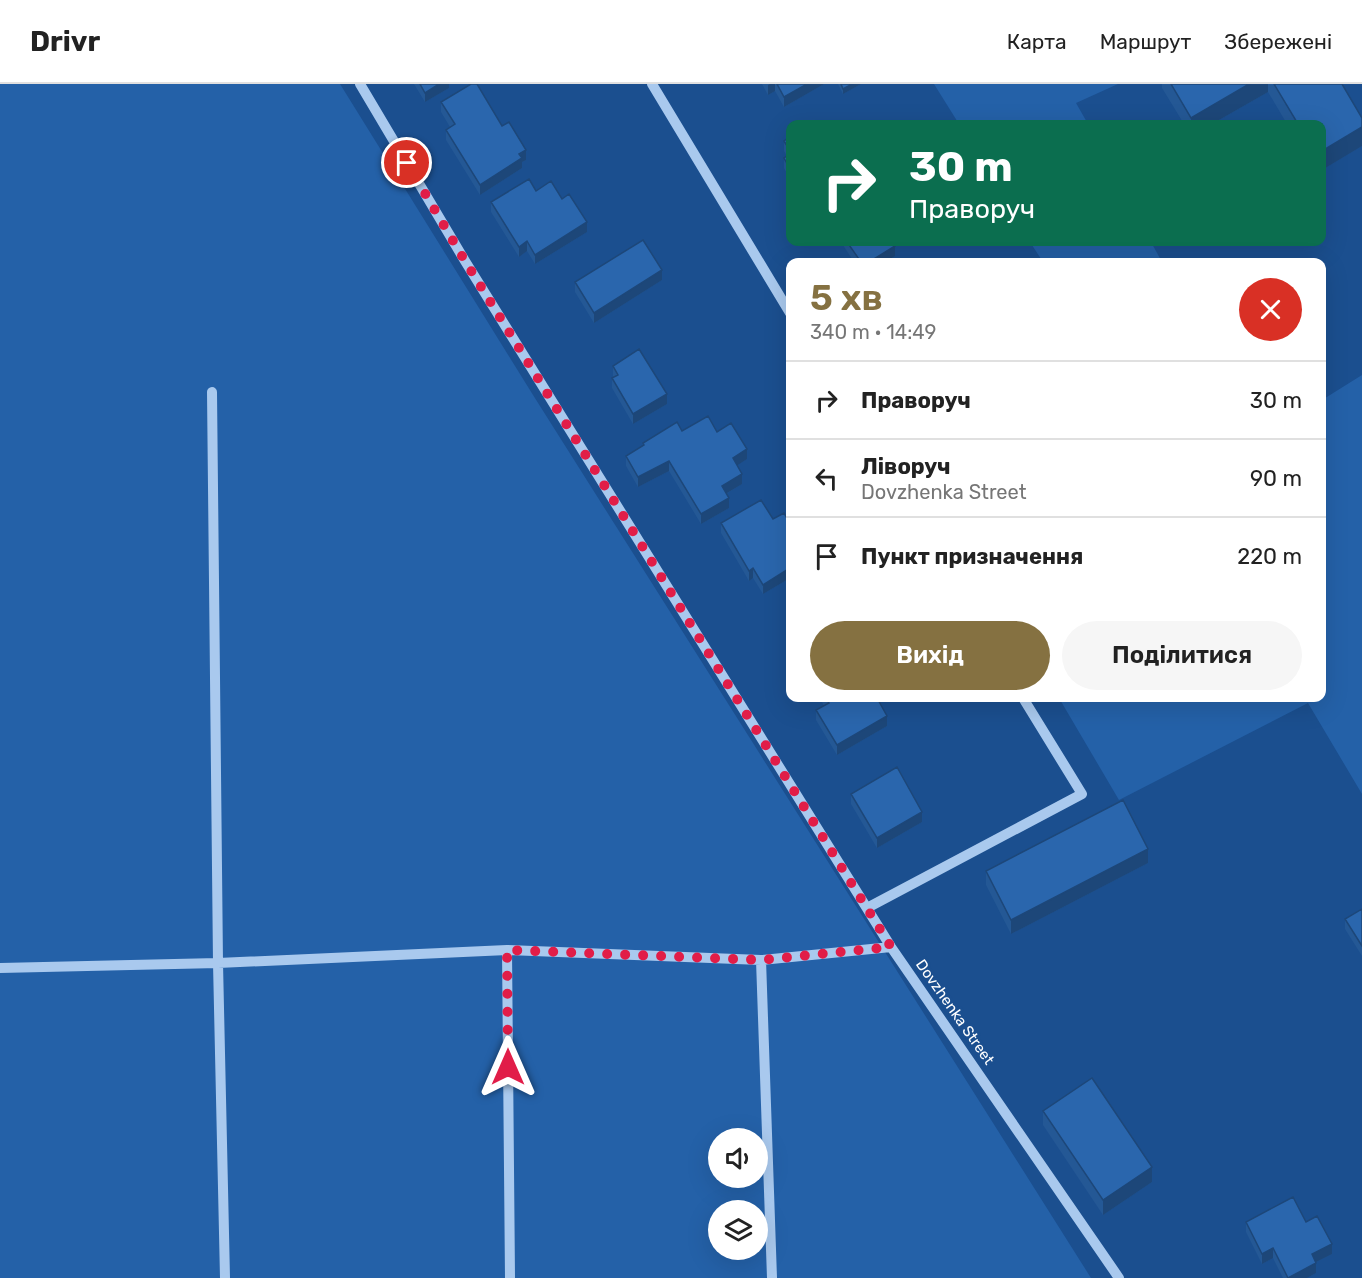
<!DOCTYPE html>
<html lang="uk">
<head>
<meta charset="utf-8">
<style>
  body { margin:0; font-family:Rubik,sans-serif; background:#f6f6f6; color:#222; height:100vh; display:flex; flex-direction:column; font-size:22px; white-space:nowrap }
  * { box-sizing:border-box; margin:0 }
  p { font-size:20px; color:#767676 }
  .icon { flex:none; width:33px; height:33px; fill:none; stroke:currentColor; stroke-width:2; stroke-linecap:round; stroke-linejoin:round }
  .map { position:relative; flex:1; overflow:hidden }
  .sheet { position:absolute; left:786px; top:174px; width:540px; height:444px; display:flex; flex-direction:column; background:#fff; border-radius:12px; box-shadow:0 6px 24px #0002 }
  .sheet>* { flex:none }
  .guide { position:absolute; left:786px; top:36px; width:540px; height:126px; border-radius:12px; box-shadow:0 6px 24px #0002; background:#0b6e4f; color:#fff; overflow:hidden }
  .fabs { position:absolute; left:708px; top:1044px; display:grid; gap:12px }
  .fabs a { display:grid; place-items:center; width:60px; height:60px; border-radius:50%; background:#fff; box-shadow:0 6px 24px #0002; font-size:30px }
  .pin { position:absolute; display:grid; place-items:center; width:51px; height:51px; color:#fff; margin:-26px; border:3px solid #fff; border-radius:50%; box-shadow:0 2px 6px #0007 }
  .me { position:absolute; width:66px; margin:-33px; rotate:0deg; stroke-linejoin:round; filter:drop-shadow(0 0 4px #0008) }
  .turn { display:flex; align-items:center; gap:21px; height:126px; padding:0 24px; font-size:27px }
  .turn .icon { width:78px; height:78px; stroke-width:2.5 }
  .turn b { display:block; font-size:42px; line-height:51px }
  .round { display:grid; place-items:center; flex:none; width:63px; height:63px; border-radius:32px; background:#f6f6f6 }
  .overview { display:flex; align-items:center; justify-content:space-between; height:102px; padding:0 24px }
  h1 { font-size:36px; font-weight:600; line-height:45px; color:#857141 }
  .primary-button { display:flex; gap:12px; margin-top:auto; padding:12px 24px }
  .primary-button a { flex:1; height:69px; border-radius:36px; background:#857141; color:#fff; font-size:24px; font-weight:600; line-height:69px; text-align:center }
  .primary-button a+a { background:#f6f6f6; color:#222 }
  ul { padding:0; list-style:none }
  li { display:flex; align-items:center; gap:18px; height:78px; padding:0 24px; border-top:2px solid #e0e0e0 }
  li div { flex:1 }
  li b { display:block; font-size:22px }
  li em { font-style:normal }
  header { display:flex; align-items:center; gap:36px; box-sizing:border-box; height:84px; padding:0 30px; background:#fff; border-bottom:2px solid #e0e0e0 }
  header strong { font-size:28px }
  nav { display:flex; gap:33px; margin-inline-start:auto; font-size:21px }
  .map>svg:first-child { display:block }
  .green { fill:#2461a8; fill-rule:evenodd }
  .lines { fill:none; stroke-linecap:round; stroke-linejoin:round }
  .minor { stroke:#a9c9ee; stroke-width:10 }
  .wall { fill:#245895 }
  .shaded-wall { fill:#1d4779 }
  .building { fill:#2a66ad; stroke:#1d4779; stroke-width:1.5 }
  .route { stroke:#e11d48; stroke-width:10; stroke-dasharray:0 18 }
  .labels { text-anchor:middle; stroke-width:6; stroke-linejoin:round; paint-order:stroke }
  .street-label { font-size:15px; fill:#fff; stroke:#1b4f8f }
</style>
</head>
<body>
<header>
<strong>Drivr</strong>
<nav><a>Карта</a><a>Маршрут</a><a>Збережені</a></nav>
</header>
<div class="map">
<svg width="1362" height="1194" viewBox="0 0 1362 1194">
  <rect width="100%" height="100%" fill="#1b4f8f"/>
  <!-- green -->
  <path class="green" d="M0,0H340L533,311L1091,1194H0ZM718,1054H758V1094H718ZM718,1126H758V1166H718Z
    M934,0H1118L1076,19L1088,40H959Z
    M1030,158H1151L1162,178H1043Z
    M1362,291V710L1308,619L1119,716L1059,614H1322V316Z"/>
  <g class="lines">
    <!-- minor -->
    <path class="minor" d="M360,0L465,177L891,863L1119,1194
      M652,0L790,229
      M212,308L218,879L225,1194
      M867,824L1082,710L1023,614
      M507,866L510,1194
      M761,876L772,1194
      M0,884L218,879L507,866L761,876L891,863"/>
  </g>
  <!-- wall -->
  <path class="wall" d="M414,0H449V4L425,18Z
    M762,0H824L784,23L775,7L768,11Z
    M838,0H861L843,10Z
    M1162,0H1342L1362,62L1322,86V40H1287L1268,8L1212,40H1184L1162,4Z
    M441,18L502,42L526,76L522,78V84L480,111L446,56V46L450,43L441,28Z
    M790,53V95L784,84V74L787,72L784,67V57Z
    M536,107L562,115L587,148L535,180L527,167L519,173L491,128V118Z
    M841,158H892L895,172L885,178H854Z
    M662,196L594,239L575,208V198Z
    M613,282L667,320L633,340L612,304V294L614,293L613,292Z
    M682,347L717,348L747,375L737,381L742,400L726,410L729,424L701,440L669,387L638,403L626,382V372L643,362V359Z
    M721,439L790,440V494L763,510L753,494L749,497L721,449Z
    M820,614H877L887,642L837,671L816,636V626L824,622Z
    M851,710L922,738L877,764L851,720Z
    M1148,779L1011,850L986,801V787Z
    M1362,825V872L1345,845V835Z
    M1043,1027L1152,1098L1103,1131L1043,1041Z
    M1246,1138H1306L1332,1170L1316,1178V1189L1307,1194H1283L1273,1174L1262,1180L1246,1148Z"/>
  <!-- shaded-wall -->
  <path class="shaded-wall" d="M439,0H449V4L425,18V9Z
    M770,0H775V7L768,11V1Z
    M807,0H824L784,23V13Z
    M852,0H861L843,10V5Z
    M1249,0H1268V8L1212,40H1191V34Z
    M1362,43V62L1322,86V67Z
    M526,66V76L522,78V84L480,111V101Z
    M587,138V148L535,180V171Z
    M527,157V167L519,173V163Z
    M895,162V172L885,178H869Z
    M662,186V196L594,239V229Z
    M667,310V320L633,340V330Z
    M747,365V375L733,384V374Z
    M669,377V387L638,403V393Z
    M742,390V400L722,412V402Z
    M729,414V424L701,440V430Z
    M753,484V494L749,497V487Z
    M790,484V494L763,510V501Z
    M887,632V642L837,671V661Z
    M922,728V738L877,764V754Z
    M1148,765V779L1011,850V836Z
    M1152,1083V1098L1103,1131V1116Z
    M1332,1160V1170L1312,1180V1170Z
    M1273,1164V1174L1262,1180V1170Z
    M1316,1179V1189L1307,1194H1288Z"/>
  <!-- building -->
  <path class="building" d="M420,0H439L425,9Z
    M471,0H477L502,42L509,38L526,66L519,70L522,74L480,101L446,46L455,40L441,18Z
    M777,0H807L784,13Z
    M841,0H852L843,5Z
    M1171,0H1249L1191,34Z
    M1274,0H1342L1362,34V43L1322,67V40H1298Z
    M816,37L818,40H810Z
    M790,53V67L784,57Z
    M790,70V85L784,74Z
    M529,95L536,107L551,97L562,115L569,110L587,138L535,171L527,157L519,163L491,118Z
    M643,156L662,186L594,229L575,198Z
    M847,158H892L895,162L869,178H861Z
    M639,265L667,310L633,330L612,294L618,291L613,282Z
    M708,332L717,348L731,339L747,365L733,374L742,390L722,402L729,414L701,430L669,377L638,393L626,372L644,361L643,359L677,338L682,347Z
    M761,416L773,435L784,429L790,440V484L763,501L753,484L749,487L721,439Z
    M825,614H877L887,632L837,661L816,626L829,619Z
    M897,683L922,728L877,754L851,710Z
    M1123,716L1148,765L1011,836L986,787Z
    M1362,825V862L1345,835Z
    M1092,994L1152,1083L1103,1116L1043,1027Z
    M1293,1113L1306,1138L1317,1132L1332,1160L1312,1170L1316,1179L1288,1194L1273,1164L1262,1170L1246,1138Z"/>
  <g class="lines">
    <!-- route -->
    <path class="route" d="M407,79L465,177L891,863L761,876L507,866L508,983"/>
  </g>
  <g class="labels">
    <!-- street labels -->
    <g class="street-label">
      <text transform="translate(955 928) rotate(55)" y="5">Dovzhenka Street</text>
    </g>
  </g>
</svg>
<div class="fabs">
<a><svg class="icon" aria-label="sound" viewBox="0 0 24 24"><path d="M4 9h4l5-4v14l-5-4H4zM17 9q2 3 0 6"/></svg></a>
<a><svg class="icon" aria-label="layers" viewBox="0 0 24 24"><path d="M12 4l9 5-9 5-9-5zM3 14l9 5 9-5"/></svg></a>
</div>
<div class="pin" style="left:407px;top:79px;background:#d93025"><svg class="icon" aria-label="arrive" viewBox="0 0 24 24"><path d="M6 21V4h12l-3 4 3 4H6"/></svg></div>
<svg class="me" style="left:508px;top:983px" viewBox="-20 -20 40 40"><path d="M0-17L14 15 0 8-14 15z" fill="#e11d48" stroke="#fff" stroke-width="4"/></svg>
<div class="guide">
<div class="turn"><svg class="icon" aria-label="right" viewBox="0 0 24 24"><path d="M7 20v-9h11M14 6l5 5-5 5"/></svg><div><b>30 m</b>Праворуч</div></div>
</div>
<section class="sheet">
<div class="overview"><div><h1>5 хв</h1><p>340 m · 14:49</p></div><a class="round" style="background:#d93025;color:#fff"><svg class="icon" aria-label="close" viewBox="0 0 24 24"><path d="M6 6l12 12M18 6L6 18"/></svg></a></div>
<ul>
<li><svg class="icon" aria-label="right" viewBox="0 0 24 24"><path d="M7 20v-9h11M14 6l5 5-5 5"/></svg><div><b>Праворуч</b></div><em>30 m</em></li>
<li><svg class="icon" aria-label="left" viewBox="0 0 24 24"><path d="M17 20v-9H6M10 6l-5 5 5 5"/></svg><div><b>Ліворуч</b><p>Dovzhenka Street</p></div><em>90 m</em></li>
<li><svg class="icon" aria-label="arrive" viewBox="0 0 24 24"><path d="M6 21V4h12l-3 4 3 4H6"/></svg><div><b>Пункт призначення</b></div><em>220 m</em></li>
</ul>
<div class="primary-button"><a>Вихід</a><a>Поділитися</a></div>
</section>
</div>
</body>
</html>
